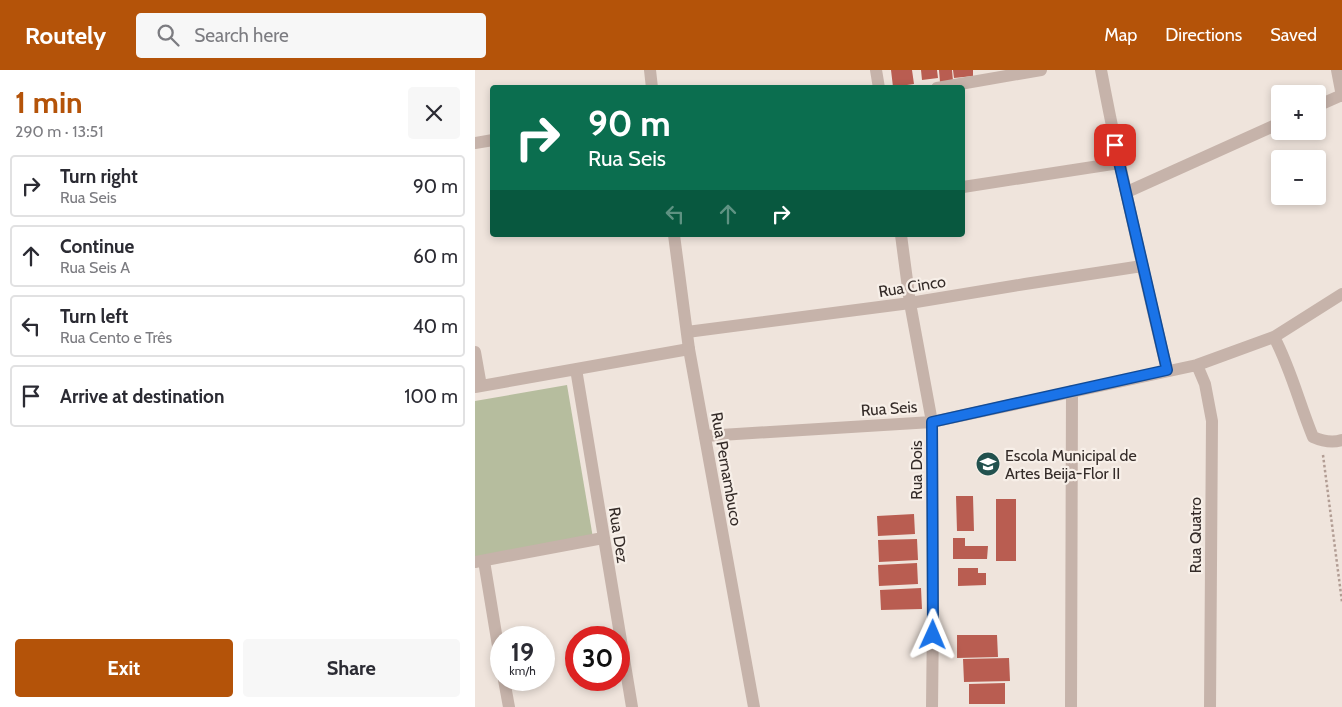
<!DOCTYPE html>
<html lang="en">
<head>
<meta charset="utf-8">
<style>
  body { margin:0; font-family:Cabin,sans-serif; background:#f7f7f7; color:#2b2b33; height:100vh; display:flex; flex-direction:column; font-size:19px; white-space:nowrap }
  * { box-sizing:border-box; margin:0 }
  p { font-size:16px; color:#7c7c81 }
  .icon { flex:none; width:28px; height:28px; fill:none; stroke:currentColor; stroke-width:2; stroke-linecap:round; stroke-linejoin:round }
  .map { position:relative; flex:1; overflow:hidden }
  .side { display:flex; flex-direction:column; background:#fff; width:475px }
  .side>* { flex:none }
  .hud { position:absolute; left:15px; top:15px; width:475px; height:152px; border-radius:5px; box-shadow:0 2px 8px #0003; background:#0b6e4f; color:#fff; overflow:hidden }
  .tools { position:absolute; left:796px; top:15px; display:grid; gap:10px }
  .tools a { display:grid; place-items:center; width:55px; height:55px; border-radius:5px; background:#fff; box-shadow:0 2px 8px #0003; font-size:25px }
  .speed { position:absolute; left:15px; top:556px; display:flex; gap:10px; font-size:25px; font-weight:700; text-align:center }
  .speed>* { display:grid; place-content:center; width:65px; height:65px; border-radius:50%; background:#fff; box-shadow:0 2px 8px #0003; line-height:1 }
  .speed small { font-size:12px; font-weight:400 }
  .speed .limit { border:8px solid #d22; background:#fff; color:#111 }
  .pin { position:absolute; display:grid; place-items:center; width:42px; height:42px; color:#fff; margin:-21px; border-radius:10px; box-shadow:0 2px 8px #0006 }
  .me { position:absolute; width:55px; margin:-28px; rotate:1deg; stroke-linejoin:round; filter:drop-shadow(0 0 4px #0008) }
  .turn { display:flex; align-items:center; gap:18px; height:105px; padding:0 15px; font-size:22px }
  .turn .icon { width:65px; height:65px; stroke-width:2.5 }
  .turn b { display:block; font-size:35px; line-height:42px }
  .lanes { display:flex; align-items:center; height:48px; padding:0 15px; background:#0003; justify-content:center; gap:25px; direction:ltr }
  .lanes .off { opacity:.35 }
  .round { display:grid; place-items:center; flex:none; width:52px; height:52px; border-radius:5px; background:#f7f7f7 }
  .head { display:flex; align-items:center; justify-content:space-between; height:85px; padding:0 15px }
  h1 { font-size:30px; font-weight:800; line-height:38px; color:#b45309 }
  .button { display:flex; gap:10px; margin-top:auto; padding:10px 15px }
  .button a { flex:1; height:58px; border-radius:5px; background:#b45309; color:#fff; font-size:20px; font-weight:800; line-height:58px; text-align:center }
  .button a+a { background:#f7f7f7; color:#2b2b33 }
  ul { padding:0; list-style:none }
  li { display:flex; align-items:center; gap:15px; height:62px; margin:0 10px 8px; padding:0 5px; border:2px solid #e1e1e2; border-radius:5px }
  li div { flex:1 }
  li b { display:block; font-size:19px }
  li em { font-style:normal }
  header { display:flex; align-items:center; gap:30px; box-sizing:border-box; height:70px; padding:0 25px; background:#b45309; color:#fff }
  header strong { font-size:24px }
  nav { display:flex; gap:28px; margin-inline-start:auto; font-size:18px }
  .search { width:350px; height:45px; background:#f7f7f7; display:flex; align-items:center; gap:12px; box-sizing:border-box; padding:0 18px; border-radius:5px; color:#7c7c81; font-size:19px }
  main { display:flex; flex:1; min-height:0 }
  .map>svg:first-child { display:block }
  .green { fill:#b6bd9e }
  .building { fill:#b95d51 }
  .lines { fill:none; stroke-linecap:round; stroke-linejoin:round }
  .path { stroke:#b29d94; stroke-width:2.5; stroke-dasharray:2.5 2.5; stroke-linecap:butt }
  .minor { stroke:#c6b3aa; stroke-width:12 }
  .tertiary { stroke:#c6b3aa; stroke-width:12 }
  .route-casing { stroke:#114b97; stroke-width:12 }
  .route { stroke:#1a73e8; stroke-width:9 }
  .labels { text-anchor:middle; stroke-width:4.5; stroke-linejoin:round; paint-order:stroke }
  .street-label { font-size:16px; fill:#342b28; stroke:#f7efe8 }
  .poi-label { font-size:16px; fill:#342b28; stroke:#f7efe8; text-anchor:start }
</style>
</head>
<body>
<header>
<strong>Routely</strong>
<div class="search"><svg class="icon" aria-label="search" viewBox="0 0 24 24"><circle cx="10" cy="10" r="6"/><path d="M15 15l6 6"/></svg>Search here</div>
<nav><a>Map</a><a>Directions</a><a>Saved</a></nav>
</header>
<main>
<section class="side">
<div class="head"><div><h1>1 min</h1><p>290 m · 13:51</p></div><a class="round"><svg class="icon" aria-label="close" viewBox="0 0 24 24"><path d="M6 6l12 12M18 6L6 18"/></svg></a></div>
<ul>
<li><svg class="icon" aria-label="right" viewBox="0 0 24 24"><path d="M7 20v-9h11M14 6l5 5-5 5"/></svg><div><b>Turn right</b><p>Rua Seis</p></div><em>90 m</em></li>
<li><svg class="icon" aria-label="ahead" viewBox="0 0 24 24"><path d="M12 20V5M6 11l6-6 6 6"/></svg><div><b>Continue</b><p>Rua Seis A</p></div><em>60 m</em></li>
<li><svg class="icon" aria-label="left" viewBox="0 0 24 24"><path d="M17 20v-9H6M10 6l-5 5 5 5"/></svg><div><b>Turn left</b><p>Rua Cento e Três</p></div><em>40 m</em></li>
<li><svg class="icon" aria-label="arrive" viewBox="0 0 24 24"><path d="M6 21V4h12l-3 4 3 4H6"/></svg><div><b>Arrive at destination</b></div><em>100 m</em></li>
</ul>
<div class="button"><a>Exit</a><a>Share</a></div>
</section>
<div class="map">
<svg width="867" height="637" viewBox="0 0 867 637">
  <rect width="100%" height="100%" fill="#efe4dc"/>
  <!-- green -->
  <path class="green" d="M92,315L118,468L0,488V331Z"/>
  <!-- building -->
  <path class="building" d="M416,0H437L439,14L418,17Z
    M446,0H462L463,8L447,10Z
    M464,0H477L478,11L465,12Z
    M478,0H498V6L479,8Z
    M481,426H498L499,461H482Z
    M521,429H541V491H521Z
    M439,444L440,464L403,466L402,446Z
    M478,468H490V476H513L512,489H478Z
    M442,469L443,490L404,492L403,470Z
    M442,493L443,514L404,516L403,495Z
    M483,498H503V503H511V515L483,516Z
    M446,518L447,539L406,540L405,520Z
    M482,565H522L523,587L482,588Z
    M534,588L535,611L489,612L488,589Z
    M530,613V634H494V614Z"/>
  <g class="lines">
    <!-- path -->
    <path class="path" d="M848,385L867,532"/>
    <!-- minor -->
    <path class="minor" d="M401,0L404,18
      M626,0C645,101 668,200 692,300
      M862,0L867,26
      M462,18L566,0
      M842,36L867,25
      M0,73L18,70
      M488,117L644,93
      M652,122L805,53
      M426,165L435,233L457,352L458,547L457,637
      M212,262L435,233L550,214L667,196
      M799,267C816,299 824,333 838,367C847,371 858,373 867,370
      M0,282L6,316
      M722,295L730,314L737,351L735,637
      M101,299L157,637
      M0,317L214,279
      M230,366L457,352L722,295L799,267L867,224
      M9,491L26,594
      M0,492L128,468
      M29,610L34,637
      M596,637L597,321"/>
    <!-- tertiary -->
    <path class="tertiary" d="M175,0L177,18
      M199,165L214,279L279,637"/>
  </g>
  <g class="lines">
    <defs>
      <path id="route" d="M458,565L457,352L692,300L640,75"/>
    </defs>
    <!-- route casing -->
    <use href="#route" class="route-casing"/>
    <!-- route -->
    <use href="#route" class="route"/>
  </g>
  <!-- icons -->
  <defs>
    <symbol id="school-disc" viewBox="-11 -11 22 22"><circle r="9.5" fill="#22514e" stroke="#f7efe8"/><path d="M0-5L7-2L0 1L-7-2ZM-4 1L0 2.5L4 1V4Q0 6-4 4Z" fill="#fff"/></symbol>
  </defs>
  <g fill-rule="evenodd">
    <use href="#school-disc" x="499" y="380" width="28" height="28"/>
  </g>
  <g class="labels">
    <!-- street labels -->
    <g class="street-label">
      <text transform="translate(437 216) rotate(-9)" y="6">Rua Cinco</text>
      <text transform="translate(414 338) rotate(-4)" y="6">Rua Seis</text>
      <text transform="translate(252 399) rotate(80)" y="6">Rua Pernambuco</text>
      <text transform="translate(441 400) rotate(-90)" y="6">Rua Dois</text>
      <text transform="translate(144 465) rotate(81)" y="6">Rua Dez</text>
      <text transform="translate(720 465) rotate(-90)" y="6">Rua Quatro</text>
    </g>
    <!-- poi labels -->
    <g class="poi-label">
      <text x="530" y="391">Escola Municipal de<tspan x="530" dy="18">Artes Beija-Flor II</tspan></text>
    </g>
  </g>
</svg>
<div class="tools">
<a>+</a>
<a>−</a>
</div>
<div class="speed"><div>19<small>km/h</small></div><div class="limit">30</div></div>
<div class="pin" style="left:640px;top:75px;background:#d93025"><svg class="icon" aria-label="arrive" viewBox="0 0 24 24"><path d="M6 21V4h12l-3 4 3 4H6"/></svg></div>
<svg class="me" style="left:458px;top:565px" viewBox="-20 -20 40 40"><path d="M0-17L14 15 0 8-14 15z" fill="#1a73e8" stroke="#fff" stroke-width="4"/></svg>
<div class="hud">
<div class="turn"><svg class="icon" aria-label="right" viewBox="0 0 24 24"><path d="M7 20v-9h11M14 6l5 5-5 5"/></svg><div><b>90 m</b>Rua Seis</div></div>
<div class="lanes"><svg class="icon off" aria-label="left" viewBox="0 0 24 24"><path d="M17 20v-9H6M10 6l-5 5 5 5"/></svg><svg class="icon off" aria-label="ahead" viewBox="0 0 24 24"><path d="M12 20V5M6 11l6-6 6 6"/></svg><svg class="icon" aria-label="right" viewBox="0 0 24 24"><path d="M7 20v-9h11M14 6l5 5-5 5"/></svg></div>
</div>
</div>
</main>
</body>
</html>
